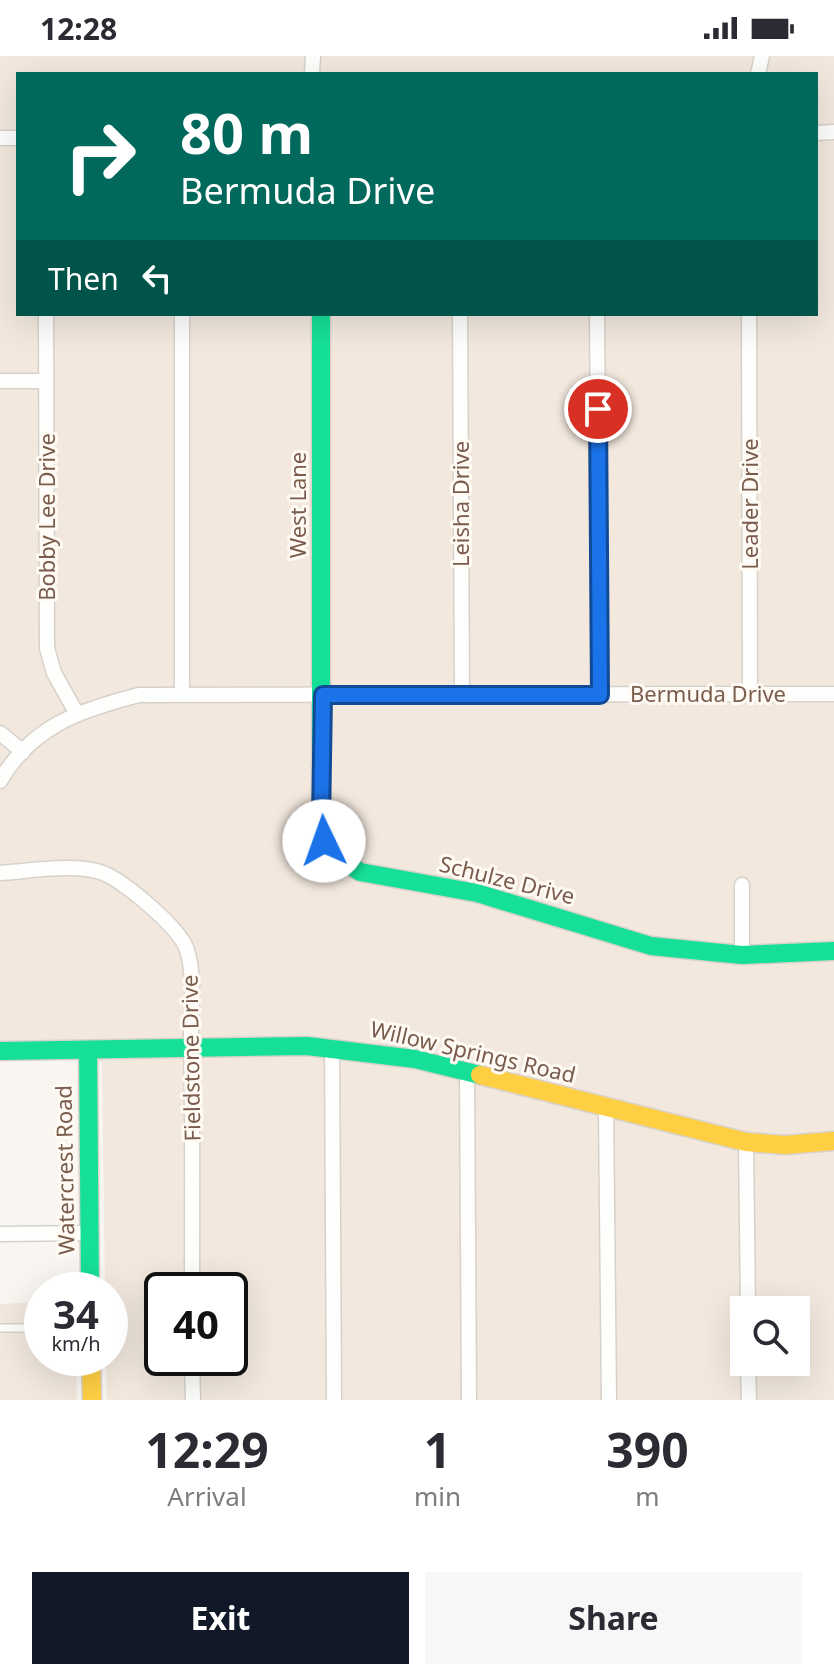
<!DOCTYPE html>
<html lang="en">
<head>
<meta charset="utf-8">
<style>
  body { margin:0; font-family:"Noto Sans",sans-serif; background:#f7f7f7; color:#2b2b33; height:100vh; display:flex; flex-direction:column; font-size:30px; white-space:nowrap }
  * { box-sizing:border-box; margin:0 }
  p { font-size:26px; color:#7c7c81 }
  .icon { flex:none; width:44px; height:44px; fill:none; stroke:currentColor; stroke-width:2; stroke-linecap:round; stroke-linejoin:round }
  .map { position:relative; height:1344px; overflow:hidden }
  .sheet { display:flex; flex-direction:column; background:#fff; flex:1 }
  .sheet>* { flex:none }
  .guide { position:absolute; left:16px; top:16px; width:802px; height:244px; border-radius:0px; box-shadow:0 8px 32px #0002; background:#00695c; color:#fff; overflow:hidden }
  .tools { position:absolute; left:730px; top:1240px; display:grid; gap:16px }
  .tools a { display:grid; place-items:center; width:80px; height:80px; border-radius:0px; background:#fff; box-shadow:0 8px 32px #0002; font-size:40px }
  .speed { position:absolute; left:24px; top:1216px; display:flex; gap:16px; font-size:40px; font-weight:700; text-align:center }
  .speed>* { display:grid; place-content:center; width:104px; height:104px; border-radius:50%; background:#fff; box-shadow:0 8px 32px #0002; line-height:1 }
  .speed small { font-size:20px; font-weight:400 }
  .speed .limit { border:4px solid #111; border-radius:12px; background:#fff; color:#111 }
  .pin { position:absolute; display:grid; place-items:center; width:68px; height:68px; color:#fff; margin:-34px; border:4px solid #fff; border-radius:50%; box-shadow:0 2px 8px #0007 }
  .me { position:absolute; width:88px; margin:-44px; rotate:357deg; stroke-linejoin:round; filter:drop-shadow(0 0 6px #0008) }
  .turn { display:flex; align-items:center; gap:28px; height:168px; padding:0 32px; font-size:36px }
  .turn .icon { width:104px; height:104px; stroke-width:2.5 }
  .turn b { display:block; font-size:56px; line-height:68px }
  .then { display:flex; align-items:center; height:76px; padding:0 32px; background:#0003; gap:16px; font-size:30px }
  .eta { display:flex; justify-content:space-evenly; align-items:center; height:136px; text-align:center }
  .eta b { font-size:48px; font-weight:700; line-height:56px }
  .button { display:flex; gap:16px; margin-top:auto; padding:16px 32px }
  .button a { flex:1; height:92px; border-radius:0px; background:#111827; color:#fff; font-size:32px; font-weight:700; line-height:92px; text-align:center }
  .button a+a { background:#f7f7f7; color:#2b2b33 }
  .status { display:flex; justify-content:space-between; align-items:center; height:56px; padding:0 40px; background:#fff; direction:ltr }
  .status svg { height:22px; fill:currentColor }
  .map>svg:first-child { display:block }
  .residential { fill:#f2e8de; fill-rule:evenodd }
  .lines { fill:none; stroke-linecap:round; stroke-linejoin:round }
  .lane-casing { stroke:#d7d1cb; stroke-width:10 }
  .street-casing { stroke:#d7d1cb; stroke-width:17 }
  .fast-casing { stroke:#d9d2cb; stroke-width:21 }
  .slow-casing { stroke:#d9d2cb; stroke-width:21 }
  .lane { stroke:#fefefd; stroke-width:7 }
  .street { stroke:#fefefd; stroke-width:14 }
  .fast { stroke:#16e098; stroke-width:18 }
  .slow { stroke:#ffcf43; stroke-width:18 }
  .route-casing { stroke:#114b97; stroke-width:20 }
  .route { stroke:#1a73e8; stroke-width:14 }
  .labels { text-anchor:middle; stroke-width:6; stroke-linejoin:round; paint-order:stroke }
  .street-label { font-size:22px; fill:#7a5c4d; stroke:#fffaf3 }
</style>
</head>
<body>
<div class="status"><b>12:28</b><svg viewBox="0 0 49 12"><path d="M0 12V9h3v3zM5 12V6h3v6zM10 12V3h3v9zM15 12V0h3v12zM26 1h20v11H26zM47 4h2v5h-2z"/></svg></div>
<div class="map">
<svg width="834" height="1344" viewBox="0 0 834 1344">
  <rect width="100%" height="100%" fill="#f9f5f0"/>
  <!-- residential -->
  <path class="residential" d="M0,0H834V1344H107L106,1302H110V1234H105L102,1006L0,997ZM18,18H816V258H18ZM162,1234H230V1302H162ZM744,1254H796V1306H744Z
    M42,1246V1302H76L77,1344H0V1248Z"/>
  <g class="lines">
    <defs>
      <path id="lane" d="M0,1272H42"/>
      <path id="street" d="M312,18L313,0
        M758,18L762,0
        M816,77L834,76
        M0,82H18
        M46,258L47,592L54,617L77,658
        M182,258V638
        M460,258L462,639
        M597,258L600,639
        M749,258L750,638
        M0,325H46
        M0,677L23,696
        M0,725C32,670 80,654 139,639L834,638
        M0,817C29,815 76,807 103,817C124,825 180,872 187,894C195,919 191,952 191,978C193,1064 192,1149 192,1234
        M742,899V829
        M332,991L334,1344
        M467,1017L469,1344
        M606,1052L609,1344
        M746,1086L748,1254
        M0,1178L90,1177
        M192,1302L193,1344
        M748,1306L749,1344"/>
      <path id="fast" d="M321,258V767L325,785L333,798L360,816L477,837L651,890L742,899L834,895
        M88,994L90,1234
        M0,995L307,990L415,1003L480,1019"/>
      <path id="slow" d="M480,1019L746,1086L785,1089L834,1085
        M91,1302L92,1344"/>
    </defs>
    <!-- lane casing -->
    <use href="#lane" class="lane-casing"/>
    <!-- street casing -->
    <use href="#street" class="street-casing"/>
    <!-- fast casing -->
    <use href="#fast" class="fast-casing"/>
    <!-- slow casing -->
    <use href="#slow" class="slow-casing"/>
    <!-- lane -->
    <use href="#lane" class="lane"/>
    <!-- street -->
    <use href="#street" class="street"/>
    <!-- fast -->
    <use href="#fast" class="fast"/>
    <!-- slow -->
    <use href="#slow" class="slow"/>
  </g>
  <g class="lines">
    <defs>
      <path id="route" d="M324,785L321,767L323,639H600L598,353"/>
    </defs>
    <!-- route casing -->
    <use href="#route" class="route-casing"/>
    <!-- route -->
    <use href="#route" class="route"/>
  </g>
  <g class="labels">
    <!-- street labels -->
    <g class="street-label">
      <text transform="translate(461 448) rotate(-90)" y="8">Leisha Drive</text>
      <text transform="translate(750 448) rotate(-90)" y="8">Leader Drive</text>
      <text transform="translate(298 449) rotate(-90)" y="8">West Lane</text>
      <text transform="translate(47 461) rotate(-90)" y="8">Bobby Lee Drive</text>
      <text x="708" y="646">Bermuda Drive</text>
      <text transform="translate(507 824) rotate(14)" y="8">Schulze Drive</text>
      <text transform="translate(473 996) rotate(13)" y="8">Willow Springs Road</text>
      <text transform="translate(191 1002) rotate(-91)" y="8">Fieldstone Drive</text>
      <text transform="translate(65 1114) rotate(-91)" y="8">Watercrest Road</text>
    </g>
  </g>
</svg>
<div class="tools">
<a><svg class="icon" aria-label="search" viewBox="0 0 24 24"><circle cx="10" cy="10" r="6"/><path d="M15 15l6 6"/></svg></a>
</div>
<div class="speed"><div>34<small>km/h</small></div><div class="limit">40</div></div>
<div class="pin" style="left:598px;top:353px;background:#d93025"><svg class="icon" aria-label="arrive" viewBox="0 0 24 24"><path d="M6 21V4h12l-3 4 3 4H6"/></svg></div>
<svg class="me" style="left:324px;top:785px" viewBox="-20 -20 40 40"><circle r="19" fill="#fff"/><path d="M0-13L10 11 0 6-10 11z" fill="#1a73e8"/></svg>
<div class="guide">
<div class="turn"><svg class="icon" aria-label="right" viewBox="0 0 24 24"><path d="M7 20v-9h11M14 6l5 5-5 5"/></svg><div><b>80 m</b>Bermuda Drive</div></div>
<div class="then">Then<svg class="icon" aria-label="left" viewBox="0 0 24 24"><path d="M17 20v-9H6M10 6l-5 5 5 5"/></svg></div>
</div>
</div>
<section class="sheet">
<div class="eta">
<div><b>12:29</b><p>Arrival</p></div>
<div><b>1</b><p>min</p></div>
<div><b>390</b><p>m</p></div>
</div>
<div class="button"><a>Exit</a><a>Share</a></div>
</section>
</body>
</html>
